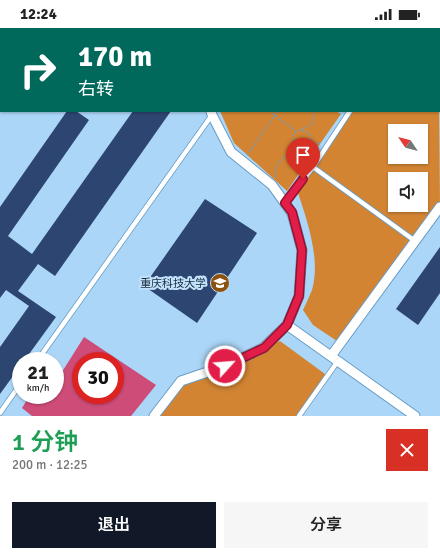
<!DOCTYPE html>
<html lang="zh">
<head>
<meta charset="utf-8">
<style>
  body { margin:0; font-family:Signika,"Noto Sans SC",sans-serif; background:#f6f6f6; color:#222; height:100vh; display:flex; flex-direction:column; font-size:15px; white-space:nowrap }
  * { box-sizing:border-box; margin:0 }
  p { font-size:13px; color:#767676 }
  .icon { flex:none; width:22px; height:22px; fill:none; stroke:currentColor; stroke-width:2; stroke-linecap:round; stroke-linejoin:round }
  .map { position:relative; height:388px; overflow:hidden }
  .drawer { display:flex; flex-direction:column; background:#fff; flex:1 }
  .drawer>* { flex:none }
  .top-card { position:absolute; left:0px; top:0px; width:440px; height:84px; box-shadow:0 1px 3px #0004; background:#00695c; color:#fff; overflow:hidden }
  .needle { width:26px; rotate:305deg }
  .fabs { position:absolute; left:388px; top:96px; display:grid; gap:8px }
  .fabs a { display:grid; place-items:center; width:40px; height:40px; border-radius:0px; background:#fff; box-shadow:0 1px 3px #0004; font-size:20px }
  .speed { position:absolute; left:12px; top:324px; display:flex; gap:8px; font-size:20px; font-weight:700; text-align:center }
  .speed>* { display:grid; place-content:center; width:52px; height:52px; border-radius:50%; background:#fff; box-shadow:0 1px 3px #0004; line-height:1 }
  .speed small { font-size:10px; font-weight:400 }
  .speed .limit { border:6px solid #d22; background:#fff; color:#111 }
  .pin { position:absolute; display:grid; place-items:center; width:34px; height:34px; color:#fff; margin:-41px -17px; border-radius:50% 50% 50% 0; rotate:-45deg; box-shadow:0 0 4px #0007 }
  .pin .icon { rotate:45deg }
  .me { position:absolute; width:44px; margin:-22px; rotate:64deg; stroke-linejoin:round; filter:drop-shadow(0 0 3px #0008) }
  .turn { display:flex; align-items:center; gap:14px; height:84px; padding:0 12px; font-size:18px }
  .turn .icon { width:52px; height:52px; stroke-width:2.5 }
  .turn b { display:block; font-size:28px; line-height:34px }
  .round { display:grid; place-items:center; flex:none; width:42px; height:42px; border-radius:0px; background:#f6f6f6 }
  .summary { display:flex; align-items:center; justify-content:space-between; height:68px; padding:0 12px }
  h1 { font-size:24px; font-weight:600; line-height:30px; color:#1e9e55 }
  .action { display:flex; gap:8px; margin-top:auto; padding:8px 12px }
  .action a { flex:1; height:46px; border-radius:0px; background:#111827; color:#fff; font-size:16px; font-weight:600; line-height:46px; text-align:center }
  .action a+a { background:#f6f6f6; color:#222 }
  .status { display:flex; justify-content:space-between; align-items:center; height:28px; padding:0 20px; background:#fff; direction:ltr }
  .status svg { height:11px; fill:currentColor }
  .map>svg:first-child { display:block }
  .forest { fill:#d28433; fill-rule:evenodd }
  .water { fill:#cd4c78; fill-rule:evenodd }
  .building { fill:#2d4571 }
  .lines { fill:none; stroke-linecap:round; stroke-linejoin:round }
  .lane-casing { stroke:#689cc4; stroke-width:6 }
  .street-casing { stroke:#689cc4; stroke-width:11 }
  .path { stroke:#799cb7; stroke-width:1.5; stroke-dasharray:2 2; stroke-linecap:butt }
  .lane { stroke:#fff; stroke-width:4.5 }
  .street { stroke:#fff; stroke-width:9 }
  .route-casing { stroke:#92132f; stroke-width:10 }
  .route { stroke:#e11d48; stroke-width:7 }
  .labels { text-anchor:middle; stroke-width:4; stroke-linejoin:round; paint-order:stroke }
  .poi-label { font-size:11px; fill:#192e3f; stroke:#c2e1fb; text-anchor:end }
</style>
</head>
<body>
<div class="status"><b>12:24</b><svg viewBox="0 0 49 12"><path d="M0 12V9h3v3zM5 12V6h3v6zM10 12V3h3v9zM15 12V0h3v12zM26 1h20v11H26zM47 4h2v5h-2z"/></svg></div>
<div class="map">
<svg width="440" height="388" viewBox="0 0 440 388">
  <rect width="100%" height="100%" fill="#abd6f7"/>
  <!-- forest -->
  <path class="forest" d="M336,0H440V26L439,28V1H336Z
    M439,70L440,179L340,315L313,297L303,282C306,276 309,269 312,262C321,231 307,192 297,162L350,83H439ZM395,103H421V129H395ZM395,151H421V177H395Z
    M220,83H336L341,86L287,163L234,115Z
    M280,313L325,346L299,388H154L181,353Z"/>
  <!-- water -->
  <path class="water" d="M84,309L156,357L131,388H32L22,380L30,367H55V355ZM81,333H115V367H81Z"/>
  <!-- building -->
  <path class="building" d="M67,83H76L89,92L8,208L32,226L133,83H171L55,248L38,236L18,263L56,289L24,333H21V337L0,366V319L29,278L6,262L0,270V179Z
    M205,171L257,205L197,295L144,258Z
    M440,219V265L418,297L396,281Z"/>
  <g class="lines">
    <defs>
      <path id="lane" d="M313,139L415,213
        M285,175L313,139L350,83
        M37,333L212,87
        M0,385L21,355
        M299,388L338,333"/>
      <path id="street" d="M232,1L233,0
        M287,297L415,388
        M331,328L440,179
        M154,388L181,353L225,338L263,320L287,297L299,268L302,222L292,185L272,157L231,124L212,87L211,83"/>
    </defs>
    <!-- lane casing -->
    <use href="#lane" class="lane-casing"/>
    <!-- street casing -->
    <use href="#street" class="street-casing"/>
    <!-- path -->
    <path class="path" d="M328,0V1
      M366,0L367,1
      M408,1L409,0
      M432,1V0
      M269,83L296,103C306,101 312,105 311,115
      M302,101L312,96L314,88L313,83
      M296,103C291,110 292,115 300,120
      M247,127L278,83
      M275,149C275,145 276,138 279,134C286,125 310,112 321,116"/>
    <!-- lane -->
    <use href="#lane" class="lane"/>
    <!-- street -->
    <use href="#street" class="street"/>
  </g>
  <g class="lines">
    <defs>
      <path id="route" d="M225,338L264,320L287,297L299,268L302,222L292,184L285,175L303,151"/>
    </defs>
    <!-- route casing -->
    <use href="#route" class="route-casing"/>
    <!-- route -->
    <use href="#route" class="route"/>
  </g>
  <!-- icons -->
  <defs>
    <symbol id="university-disc" viewBox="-11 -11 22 22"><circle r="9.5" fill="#8d520e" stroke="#c2e1fb"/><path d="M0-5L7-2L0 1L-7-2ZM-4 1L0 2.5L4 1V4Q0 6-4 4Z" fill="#fff"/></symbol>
  </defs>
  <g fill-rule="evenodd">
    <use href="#university-disc" x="209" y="244" width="22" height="22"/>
  </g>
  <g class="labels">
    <!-- poi labels -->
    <g class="poi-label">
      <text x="206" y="259">重庆科技大学</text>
    </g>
  </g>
</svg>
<div class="fabs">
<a><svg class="needle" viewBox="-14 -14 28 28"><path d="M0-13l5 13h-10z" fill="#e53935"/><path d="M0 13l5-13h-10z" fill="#767676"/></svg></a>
<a><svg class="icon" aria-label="sound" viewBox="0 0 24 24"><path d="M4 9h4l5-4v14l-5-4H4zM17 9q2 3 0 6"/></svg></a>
</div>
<div class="speed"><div>21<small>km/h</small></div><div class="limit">30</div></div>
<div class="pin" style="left:303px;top:151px;background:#d93025"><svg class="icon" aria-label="arrive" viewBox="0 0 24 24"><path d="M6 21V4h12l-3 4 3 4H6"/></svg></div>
<svg class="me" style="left:225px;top:338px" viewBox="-20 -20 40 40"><circle r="17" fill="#e11d48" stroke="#fff" stroke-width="3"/><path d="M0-11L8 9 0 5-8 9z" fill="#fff"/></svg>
<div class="top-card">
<div class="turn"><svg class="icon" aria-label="right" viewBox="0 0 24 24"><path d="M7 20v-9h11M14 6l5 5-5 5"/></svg><div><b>170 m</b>右转</div></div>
</div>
</div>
<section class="drawer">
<div class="summary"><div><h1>1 分钟</h1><p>200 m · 12:25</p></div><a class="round" style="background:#d93025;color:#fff"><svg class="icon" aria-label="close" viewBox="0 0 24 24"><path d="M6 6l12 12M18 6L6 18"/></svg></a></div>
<div class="action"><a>退出</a><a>分享</a></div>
</section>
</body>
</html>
